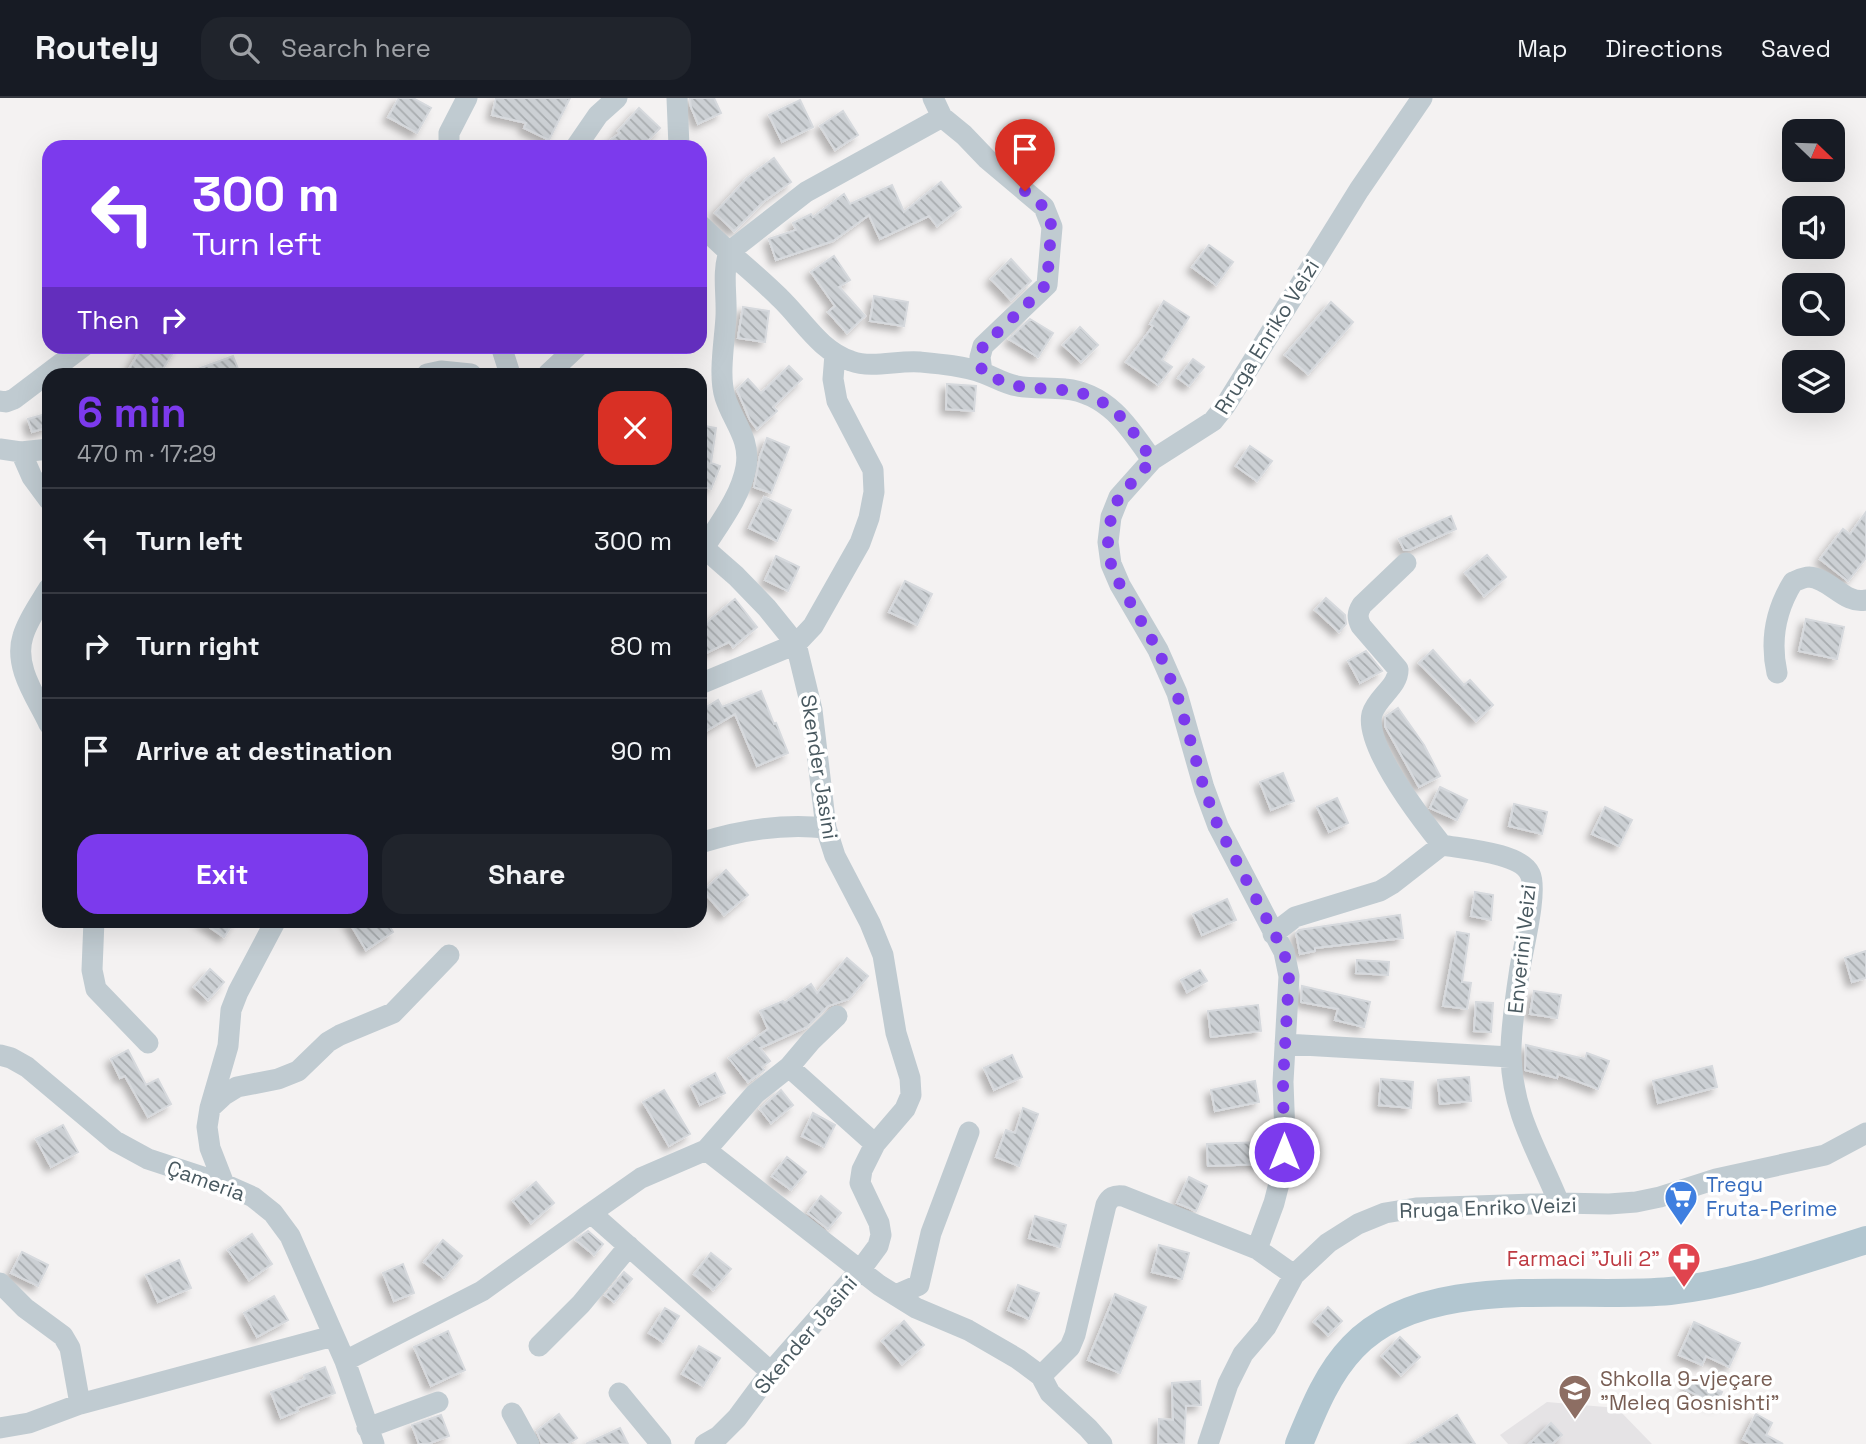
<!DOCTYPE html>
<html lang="en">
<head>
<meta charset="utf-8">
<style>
  body { margin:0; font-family:"Space Grotesk",sans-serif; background:#20242c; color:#f1f3f6; height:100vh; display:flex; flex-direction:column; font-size:26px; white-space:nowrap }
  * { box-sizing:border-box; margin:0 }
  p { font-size:23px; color:#9ea1a6 }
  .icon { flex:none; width:38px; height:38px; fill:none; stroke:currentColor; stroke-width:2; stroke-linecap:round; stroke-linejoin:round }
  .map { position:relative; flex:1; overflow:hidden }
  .details { position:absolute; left:42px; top:270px; width:665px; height:560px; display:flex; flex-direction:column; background:#171b24; border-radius:21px; box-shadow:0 7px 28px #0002 }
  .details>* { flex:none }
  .guide { position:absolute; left:42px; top:42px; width:665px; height:214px; border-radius:21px; box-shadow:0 7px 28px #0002; background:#7c3aed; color:#fff; overflow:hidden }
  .needle { width:46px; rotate:113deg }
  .buttons { position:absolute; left:1782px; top:21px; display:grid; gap:14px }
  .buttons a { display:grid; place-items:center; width:63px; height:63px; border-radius:14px; background:#171b24; box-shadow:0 7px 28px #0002; font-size:35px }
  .pin { position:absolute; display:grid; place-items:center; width:60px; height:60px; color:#fff; margin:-72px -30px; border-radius:50% 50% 50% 0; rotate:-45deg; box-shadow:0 0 7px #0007 }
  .pin .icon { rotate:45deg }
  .me { position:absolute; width:77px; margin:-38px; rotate:0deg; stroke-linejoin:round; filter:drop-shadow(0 0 5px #0008) }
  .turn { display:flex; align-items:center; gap:24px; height:147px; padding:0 35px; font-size:32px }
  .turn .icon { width:91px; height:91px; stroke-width:2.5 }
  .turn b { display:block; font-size:49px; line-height:60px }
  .then { display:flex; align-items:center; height:66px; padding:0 35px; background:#0003; gap:14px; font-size:26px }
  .round { display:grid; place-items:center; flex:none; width:74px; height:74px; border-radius:21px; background:#20242c }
  .summary { display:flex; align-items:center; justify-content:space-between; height:119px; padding:0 35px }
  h1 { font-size:42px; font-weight:700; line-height:52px; color:#7c3aed }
  .primary-button { display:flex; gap:14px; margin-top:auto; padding:14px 35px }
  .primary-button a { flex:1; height:80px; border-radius:21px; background:#7c3aed; color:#fff; font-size:28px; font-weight:700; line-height:80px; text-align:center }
  .primary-button a+a { background:#20242c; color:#f1f3f6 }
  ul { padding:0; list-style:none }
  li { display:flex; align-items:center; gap:21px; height:105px; padding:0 35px; border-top:2px solid #363941 }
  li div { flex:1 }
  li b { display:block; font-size:26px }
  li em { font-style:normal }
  header { display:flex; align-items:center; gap:42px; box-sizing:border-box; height:98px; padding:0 35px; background:#171b24; border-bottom:2px solid #363941 }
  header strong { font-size:33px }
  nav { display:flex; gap:38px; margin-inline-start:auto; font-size:24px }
  .search { width:490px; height:63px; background:#20242c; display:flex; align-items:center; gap:18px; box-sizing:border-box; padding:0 24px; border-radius:21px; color:#9ea1a6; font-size:26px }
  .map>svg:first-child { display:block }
  .education { fill:#e5e3e5 }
  .building { fill:url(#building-back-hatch); stroke:#d6d9dd; stroke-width:2; filter:url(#shadow) }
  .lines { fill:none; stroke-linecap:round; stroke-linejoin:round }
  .minor { stroke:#c0cbd1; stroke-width:21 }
  .major { stroke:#b2c6d0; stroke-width:28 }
  .route { stroke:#7c3aed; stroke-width:12; stroke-dasharray:0 21.6 }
  .labels { text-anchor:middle; stroke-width:7; stroke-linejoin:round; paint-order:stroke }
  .street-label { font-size:21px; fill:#495960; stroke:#fff }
  .shop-label { font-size:21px; fill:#366cbe; stroke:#fff; text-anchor:start }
  .health-label { font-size:21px; fill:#be3a42; stroke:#fff; text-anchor:end }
  .education-label { font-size:21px; fill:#785e54; stroke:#fff; text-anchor:start }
</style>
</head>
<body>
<header>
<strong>Routely</strong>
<div class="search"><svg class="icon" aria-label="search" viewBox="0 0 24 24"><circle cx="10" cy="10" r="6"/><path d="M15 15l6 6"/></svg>Search here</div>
<nav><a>Map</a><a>Directions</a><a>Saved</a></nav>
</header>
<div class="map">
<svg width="1866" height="1346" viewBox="0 0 1866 1346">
  <defs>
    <pattern id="building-back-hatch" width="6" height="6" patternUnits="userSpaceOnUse" patternTransform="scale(1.75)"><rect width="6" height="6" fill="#ccd0d4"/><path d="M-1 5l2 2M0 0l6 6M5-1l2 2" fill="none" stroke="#a8acaf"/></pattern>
    <filter id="shadow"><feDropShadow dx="-5" dy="5" stdDeviation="3.5" flood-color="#0004"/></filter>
  </defs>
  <rect width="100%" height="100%" fill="#f4f2f2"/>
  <!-- education -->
  <path class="education" d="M1547,1304L1617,1310L1652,1346H1508L1500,1337Z"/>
  <!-- building -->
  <path class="building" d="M399,0H413L431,10L417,35L388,19Z
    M496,0H570L549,42L524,30L526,25L492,17Z
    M690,0H714L721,15L698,26L691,9Z
    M800,2L813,29L782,44L769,17Z
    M639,10L660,30L642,49H601L620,35L618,33Z
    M843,13L858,37L835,52L820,28Z
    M774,60L791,84L763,104L734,133L715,115L747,80Z
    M941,84L961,109L937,128L929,118L880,141L869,117L833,143L776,162L769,141L796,132L793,125L811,116L813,119L844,96L850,106L892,87L904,114Z
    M1209,147L1233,164L1216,187L1192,169Z
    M834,158L850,182L839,189L865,218L847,235L828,214L835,208L811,174Z
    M1011,161L1031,183L1011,202L991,181Z
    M874,198L908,204L904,228L870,223Z
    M1164,203L1189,219L1162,262L1172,269L1158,287L1126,264L1153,228L1150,226Z
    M1331,204L1353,224L1308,276L1285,257Z
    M743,209L769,213L765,244L738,240Z
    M1030,221L1053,235L1038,259L1009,241Z
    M1080,229L1098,247L1081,264L1063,247Z
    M143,248H177L160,276H126Z
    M233,258L240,276H187V275Z
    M1193,261L1204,269L1189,288L1178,280Z
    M789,268L802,281L773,309L777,313L757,331L750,322L737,292L748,281L761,295Z
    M947,286L976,288L974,313L946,311Z
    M49,315V329L32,334L28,321Z
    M700,327L716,330L711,365L720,368L711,391L700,387Z
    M767,340L789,349L771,395L754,389L760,358Z
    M1250,348L1272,363L1257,383L1236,368Z
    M764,399L791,412L777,443L749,430Z
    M1866,414V460L1848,483L1820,461L1843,431L1850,436Z
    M1451,418L1456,431L1409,452H1404L1399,441Z
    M1487,457L1506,479L1484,498L1465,475Z
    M776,458L799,469L788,493L765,482Z
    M905,483L932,496L917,527L889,514Z
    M1326,500L1345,517L1346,526L1339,534L1315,512Z
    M735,501L757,529L733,549L729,544L700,558V530Z
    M1806,521L1844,529L1837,561L1799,553Z
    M1433,552L1464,587L1470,582L1493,607L1476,623L1419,565Z
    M1366,553L1382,573L1360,585L1348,563Z
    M761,593L774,626L776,625L788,655L757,668L735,616L704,634L700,626V613L718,602L722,609Z
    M1398,610L1424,647L1440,678L1419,689L1385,628V619Z
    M1283,675L1294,703L1271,712L1260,684Z
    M1440,689L1467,702L1457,722L1430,710Z
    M1337,700L1348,725L1329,734L1317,709Z
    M1514,706L1547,714L1542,736L1509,728Z
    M1605,709L1632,722L1619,748L1592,736Z
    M726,772L748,797L724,817L703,793Z
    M1475,794L1493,797L1491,822L1471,818Z
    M1227,801L1236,822L1202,837L1193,816Z
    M1400,817L1403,840L1315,850V853L1300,856L1296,835L1299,832Z
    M199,822H235L224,839Z
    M348,822H386L393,834L366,852Z
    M1457,834L1469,836L1462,884L1471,885L1467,911L1443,908Z
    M1866,853V880L1852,884L1845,860Z
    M847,860L868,878L849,901L828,908L807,929L760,950L770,963L762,969L764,972L748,984L729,960L768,931L760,913L783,903L784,905L811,886L817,895Z
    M1357,862L1389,864L1388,877L1356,875Z
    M210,871L224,884L208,902L194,889Z
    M1200,872L1207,883L1187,894L1181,882Z
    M1302,888L1370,904L1364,929L1335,922L1338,911L1301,904Z
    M1534,893L1561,897L1557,920L1530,916Z
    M1476,904L1493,905L1491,934L1474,933Z
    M1258,907L1261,933L1211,939L1208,913Z
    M1526,947L1585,961L1587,955L1609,963L1598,991L1558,976L1557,980L1525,972Z
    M128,952L146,987L158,981L171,1006L148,1019L125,978L120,980L111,961Z
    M1012,957L1022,979L994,992L984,970Z
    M1712,968L1717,989L1658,1005L1653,983Z
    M715,975L725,995L700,1007L691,988Z
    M1469,979L1471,1003L1440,1006L1438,982Z
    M1381,981L1413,984L1411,1010L1379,1007Z
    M1255,983L1259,1004L1215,1013L1211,992Z
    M664,992L690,1036L669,1048L643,1004Z
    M781,992L793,1007L771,1025L760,1011Z
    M1023,1010L1038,1016L1019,1068L996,1059L1006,1032L1015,1035Z
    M813,1015L835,1027L824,1049L802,1038Z
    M63,1027L78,1054L51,1069L36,1041Z
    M1263,1044L1264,1066L1208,1068L1207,1046Z
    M787,1059L806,1074L791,1092L772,1078Z
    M1189,1079L1207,1088L1196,1113L1177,1105Z
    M536,1084L554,1105L531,1125L513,1103Z
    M821,1098L841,1115L828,1131L808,1115Z
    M1035,1118L1066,1127L1060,1149L1029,1140Z
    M588,1133L603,1146L594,1157L576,1142Z
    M252,1136L272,1166L249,1182L228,1152Z
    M443,1142L462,1158L444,1180L424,1164Z
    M1159,1147L1189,1155L1182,1181L1152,1174Z
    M22,1154L48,1167L38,1188L11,1175Z
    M711,1155L731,1171L713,1192L694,1176Z
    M179,1162L191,1190L158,1204L146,1177Z
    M403,1166L414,1195L394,1203L383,1175Z
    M624,1174L632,1181L614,1204L605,1197Z
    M1018,1187L1039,1195L1029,1221L1008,1212Z
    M1115,1196L1146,1209L1120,1275L1088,1262Z
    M274,1198L288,1222L257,1239L244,1215Z
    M1328,1209L1342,1223L1328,1237L1314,1224Z
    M665,1210L679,1218L663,1244L649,1235Z
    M904,1223L924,1247L902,1266L882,1243Z
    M1694,1224L1740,1245L1729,1269L1706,1258L1702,1267L1679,1257Z
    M448,1233L465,1272L431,1288L414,1249Z
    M1400,1239L1420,1259L1401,1277L1382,1258Z
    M699,1248L720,1260L703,1288L682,1276Z
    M325,1269L335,1295L297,1310L298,1313L281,1320L271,1294L305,1281L304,1277Z
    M1691,1280L1722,1294L1716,1306L1686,1292Z
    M1200,1283L1201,1307L1186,1308L1184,1346H1158L1159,1321L1173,1322L1172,1285Z
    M559,1316L577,1340L568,1346H542L537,1333Z
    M1756,1316L1772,1325L1766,1337L1783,1346H1752L1743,1341Z
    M441,1317L449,1338L428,1346H419L412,1327Z
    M1457,1317L1475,1346H1411Z
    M1551,1325L1562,1337L1552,1346H1529Z
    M620,1330L628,1346H586Z"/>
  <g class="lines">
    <!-- minor -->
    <path class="minor" d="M677,0L679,49
      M933,0L942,19L964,37L987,61L1044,109L1052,129L1047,187L983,248L980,259L982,274
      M1422,0L1359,92L1225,308L1213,323L1152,362L1119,399L1111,419L1108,444L1111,466L1120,487L1158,552L1177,595L1204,690L1218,728L1284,854L1289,878L1283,984L1285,1038L1283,1070L1274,1105L1257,1151L1294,1177L1328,1145L1358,1126L1385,1115L1416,1110L1559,1105L1609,1106L1636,1104L1660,1099L1716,1081L1825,1057L1866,1035
      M942,19L806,94L729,154C746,169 764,184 780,200C803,222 820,253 851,263C873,271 897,262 920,264C941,266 963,268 983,275C994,279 1005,286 1017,288C1033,291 1050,289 1065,291C1108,295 1130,330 1152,362
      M449,49V35L467,0
      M576,49L598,17L617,0
      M700,127L729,154C722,175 727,196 726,218C725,241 718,277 725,299C733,324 751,341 746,369C741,398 719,426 704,450L736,478L767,510L796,546L812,612L826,730L835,758L870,825L883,857L896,935L910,980L911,997L905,1011L875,1046L862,1072L860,1085L879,1125L881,1137L878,1148L861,1171L771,1274L737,1320L719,1338L705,1346
      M501,248L510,276
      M427,276L441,273L471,276
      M548,276L578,248
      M0,303L6,304L14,301L84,248
      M0,351L21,354L49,351
      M21,354L32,379L49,402
      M1406,465L1362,507C1357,515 1357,520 1361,528L1398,571C1399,588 1377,599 1372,616C1364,648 1422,722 1442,747C1464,751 1521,755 1530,776C1538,792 1523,851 1520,870C1516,897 1510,934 1511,960C1513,1017 1539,1055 1559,1105
      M49,490C40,505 28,521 23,538C13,569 37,600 49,626
      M1777,575C1770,543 1775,513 1793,484C1798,482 1804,479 1809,479C1830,480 1845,507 1866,502
      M700,586L796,546L813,528L860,445L869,420L874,394L873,372L837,303L833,281L835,256
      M700,745C741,732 783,725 826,730
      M94,822L92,872L96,891L148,945
      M1273,836L1295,819L1380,793L1392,786L1442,747
      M1285,946L1510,959
      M0,957L11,960L27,969L115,1043L148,1061L224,1086L253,1099L273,1115L290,1138L345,1263L374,1346
      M789,969L811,943L837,918
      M210,1010L224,997L237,989L278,981L298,973L328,944L340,937L393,915L449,857
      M706,1052L879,1187L916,1210L968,1232L1018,1261L1041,1278L1050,1295L1088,1330L1102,1346
      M224,1086L210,1050L207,1029L210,1010L228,948L231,912L238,894L276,822
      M591,1115L641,1080L706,1052L755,996L789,969L875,1046
      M0,1185L25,1210L63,1238L70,1250L80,1306
      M896,1197L919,1187L931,1135L969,1034
      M539,1248L581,1206L629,1148
      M345,1263L482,1193L591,1115L771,1274
      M1041,1278L1070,1249L1075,1237L1106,1107C1110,1099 1114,1097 1123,1098L1257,1151
      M619,1295L661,1346
      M512,1315L529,1346
      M0,1330L29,1325L80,1306L333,1238
      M367,1330L438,1304
      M1208,1346L1228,1286L1243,1256L1266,1229L1294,1177"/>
    <!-- major -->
    <path class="major" d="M1299,1346C1313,1312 1327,1276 1353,1249C1425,1173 1575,1202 1670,1193C1737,1186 1802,1162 1866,1142"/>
  </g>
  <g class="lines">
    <!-- route -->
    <path class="route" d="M1025,93L1044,109L1052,129L1048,164L1049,180L1042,192L983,248L980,259L982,274C993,279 1006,286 1018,288C1053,294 1081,286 1112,311C1129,324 1140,345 1152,362L1119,399L1111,419L1108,444L1111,466L1120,487L1158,552L1177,596L1204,690L1218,728L1284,854L1289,878L1283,984L1284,1054"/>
  </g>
  <!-- icons -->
  <defs>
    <symbol id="supermarket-pin" viewBox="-11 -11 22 30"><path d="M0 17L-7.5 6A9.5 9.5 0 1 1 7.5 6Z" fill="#3f7fe0" stroke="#fff"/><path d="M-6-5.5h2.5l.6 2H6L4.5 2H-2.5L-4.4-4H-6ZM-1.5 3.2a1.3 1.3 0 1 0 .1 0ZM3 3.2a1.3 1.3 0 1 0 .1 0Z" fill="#fff"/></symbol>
    <symbol id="pharmacy-pin" viewBox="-11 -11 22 30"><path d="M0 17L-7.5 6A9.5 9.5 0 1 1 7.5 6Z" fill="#e0444e" stroke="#fff"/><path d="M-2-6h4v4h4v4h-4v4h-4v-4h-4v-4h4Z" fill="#fff"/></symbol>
    <symbol id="school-pin" viewBox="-11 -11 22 30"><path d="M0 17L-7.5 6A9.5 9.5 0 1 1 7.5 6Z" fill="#8d6e63" stroke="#fff"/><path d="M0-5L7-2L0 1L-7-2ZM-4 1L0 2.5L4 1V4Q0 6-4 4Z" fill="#fff"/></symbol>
  </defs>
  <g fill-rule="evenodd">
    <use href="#supermarket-pin" x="1662" y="1080" width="38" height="52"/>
    <use href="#pharmacy-pin" x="1665" y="1142" width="38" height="52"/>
    <use href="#school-pin" x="1556" y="1274" width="38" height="52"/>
  </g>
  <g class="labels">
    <!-- street labels -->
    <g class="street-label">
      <text transform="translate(1267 239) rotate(-58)" y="7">Rruga Enriko Veizi</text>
      <text transform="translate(819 669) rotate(81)" y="7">Skender Jasini</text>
      <text transform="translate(1522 851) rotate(-84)" y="7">Enverini Veizi</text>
      <text transform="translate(206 1083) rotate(20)" y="7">Çameria</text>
      <text transform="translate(1488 1110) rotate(-2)" y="7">Rruga Enriko Veizi</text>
      <text transform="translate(806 1237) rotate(-50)" y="7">Skender Jasini</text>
    </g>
    <!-- shop labels -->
    <g class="shop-label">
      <text x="1706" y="1094">Tregu<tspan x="1706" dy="24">Fruta-Perime</tspan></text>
    </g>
    <!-- health labels -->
    <g class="health-label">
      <text x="1660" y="1168">Farmaci "Juli 2"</text>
    </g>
    <!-- education labels -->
    <g class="education-label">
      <text x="1600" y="1288">Shkolla 9-vjeçare<tspan x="1600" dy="24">"Meleq Gosnishti"</tspan></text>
    </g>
  </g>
</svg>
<div class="buttons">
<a><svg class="needle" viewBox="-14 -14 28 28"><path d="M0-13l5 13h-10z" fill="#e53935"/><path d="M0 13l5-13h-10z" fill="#9ea1a6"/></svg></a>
<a><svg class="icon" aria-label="sound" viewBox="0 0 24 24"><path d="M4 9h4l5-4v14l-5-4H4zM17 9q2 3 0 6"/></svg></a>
<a><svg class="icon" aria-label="search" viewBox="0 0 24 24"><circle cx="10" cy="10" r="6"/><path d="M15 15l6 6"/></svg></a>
<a><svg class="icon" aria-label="layers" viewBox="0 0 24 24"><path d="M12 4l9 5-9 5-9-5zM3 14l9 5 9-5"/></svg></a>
</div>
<div class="pin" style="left:1025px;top:93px;background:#d93025"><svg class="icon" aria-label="arrive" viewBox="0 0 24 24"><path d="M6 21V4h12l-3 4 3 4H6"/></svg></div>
<svg class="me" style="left:1284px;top:1054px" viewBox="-20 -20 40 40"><circle r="17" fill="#7c3aed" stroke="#fff" stroke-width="3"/><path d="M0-11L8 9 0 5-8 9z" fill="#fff"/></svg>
<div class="guide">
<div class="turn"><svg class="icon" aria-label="left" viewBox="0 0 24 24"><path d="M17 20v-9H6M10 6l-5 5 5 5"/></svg><div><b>300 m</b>Turn left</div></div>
<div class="then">Then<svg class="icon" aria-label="right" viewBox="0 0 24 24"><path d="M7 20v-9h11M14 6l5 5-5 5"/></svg></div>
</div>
<section class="details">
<div class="summary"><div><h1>6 min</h1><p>470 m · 17:29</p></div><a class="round" style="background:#d93025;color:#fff"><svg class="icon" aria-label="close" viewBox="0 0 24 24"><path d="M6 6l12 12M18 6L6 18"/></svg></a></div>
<ul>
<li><svg class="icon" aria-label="left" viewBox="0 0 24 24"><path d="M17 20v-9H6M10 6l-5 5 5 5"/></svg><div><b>Turn left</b></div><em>300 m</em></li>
<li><svg class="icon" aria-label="right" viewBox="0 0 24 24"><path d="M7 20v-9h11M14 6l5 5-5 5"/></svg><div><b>Turn right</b></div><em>80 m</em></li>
<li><svg class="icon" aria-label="arrive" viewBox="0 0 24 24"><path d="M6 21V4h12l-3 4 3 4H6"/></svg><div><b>Arrive at destination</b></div><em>90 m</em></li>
</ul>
<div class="primary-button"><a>Exit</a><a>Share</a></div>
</section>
</div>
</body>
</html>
